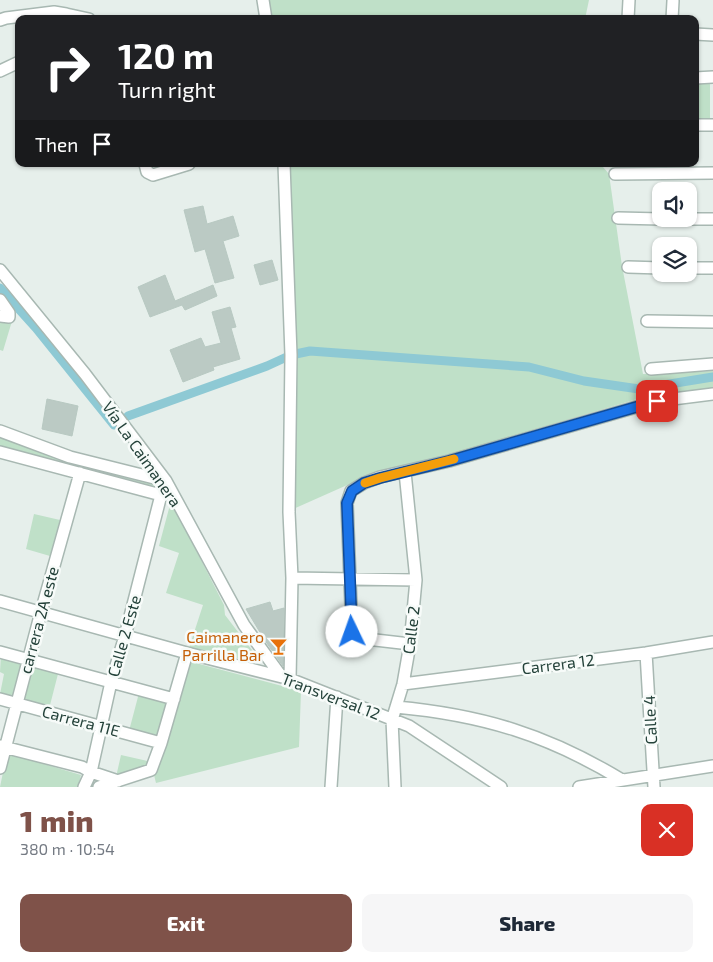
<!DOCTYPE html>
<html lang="en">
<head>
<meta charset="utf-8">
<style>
  body { margin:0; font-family:"Exo 2",sans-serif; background:#f6f6f7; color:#1f2937; height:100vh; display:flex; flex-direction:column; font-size:19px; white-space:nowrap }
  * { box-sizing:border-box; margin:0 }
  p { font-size:16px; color:#747a83 }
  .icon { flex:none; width:28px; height:28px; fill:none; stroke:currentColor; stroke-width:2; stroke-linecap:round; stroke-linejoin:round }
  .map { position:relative; height:787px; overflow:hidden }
  .side { display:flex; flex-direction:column; background:#fff; flex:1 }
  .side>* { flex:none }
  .banner { position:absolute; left:15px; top:15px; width:684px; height:152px; border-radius:10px; box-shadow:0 1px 4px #0004; background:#202124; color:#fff; overflow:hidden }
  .tools { position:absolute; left:652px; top:182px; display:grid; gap:10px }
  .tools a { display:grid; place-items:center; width:45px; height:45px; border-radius:10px; background:#fff; box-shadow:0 1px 4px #0004; font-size:25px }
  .pin { position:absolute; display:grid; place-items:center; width:42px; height:42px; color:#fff; margin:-21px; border-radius:10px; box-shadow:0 2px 8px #0006 }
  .me { position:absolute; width:55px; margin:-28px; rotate:357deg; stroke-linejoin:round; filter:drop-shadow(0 0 4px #0008) }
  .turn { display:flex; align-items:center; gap:18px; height:105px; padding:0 20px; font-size:22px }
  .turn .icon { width:65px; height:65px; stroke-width:2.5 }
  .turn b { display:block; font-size:35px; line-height:42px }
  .then { display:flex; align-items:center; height:48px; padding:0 20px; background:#0003; gap:10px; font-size:19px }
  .round { display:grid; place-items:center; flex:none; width:52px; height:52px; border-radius:10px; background:#f6f6f7 }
  .overview { display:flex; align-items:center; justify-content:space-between; height:85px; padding:0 20px }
  h1 { font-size:30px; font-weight:800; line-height:38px; color:#7f5249 }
  .action { display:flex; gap:10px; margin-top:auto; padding:10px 20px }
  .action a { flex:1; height:58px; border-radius:10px; background:#7f5249; color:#fff; font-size:20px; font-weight:800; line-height:58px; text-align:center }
  .action a+a { background:#f6f6f7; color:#1f2937 }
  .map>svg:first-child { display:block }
  .green { fill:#bfe0c8 }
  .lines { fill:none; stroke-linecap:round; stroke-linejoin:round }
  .canal { stroke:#8ec9d4; stroke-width:9 }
  .building { fill:#bbcac4; stroke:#b8c9c2 }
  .minor-casing { stroke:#a8b8b2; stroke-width:14 }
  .minor { stroke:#fff; stroke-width:11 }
  .route-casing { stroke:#114b97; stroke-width:12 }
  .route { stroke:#1a73e8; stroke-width:9 }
  .slow { stroke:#f59e0b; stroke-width:9 }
  .labels { text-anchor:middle; stroke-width:5; stroke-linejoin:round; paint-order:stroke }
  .street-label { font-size:16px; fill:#24423a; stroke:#f7fbf9 }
  .food-label { font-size:16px; fill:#c56008; stroke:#f7fbf9; text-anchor:end }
</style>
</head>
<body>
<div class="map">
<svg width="713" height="787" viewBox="0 0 713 787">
  <rect width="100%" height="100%" fill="#e6efeb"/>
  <!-- green -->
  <path class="green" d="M267,0H589L585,19H269Z
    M695,82H710V120H695Z
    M288,164H628V168L603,167L609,174L622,266L643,374L713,371V391L644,397L417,464L372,474L291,510Z
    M0,318L12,321L3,351L0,350Z
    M0,432L167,487L161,492L0,451Z
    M171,501L224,605L225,615L262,663L189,648L203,605L166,593L179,553L159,546Z
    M34,514L60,520L50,556L26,549Z
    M1,654L24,660L14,698L0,694L4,674L0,672Z
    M188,661L301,691L299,747L156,783L153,771Z
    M31,662L59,670L49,709L21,701Z
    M139,693L168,701L158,739L129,731Z
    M7,753L81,775L78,787H0Z
    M121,755L152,762L150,768L116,777Z"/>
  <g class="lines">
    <!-- canal -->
    <path class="canal" d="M0,288L36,328L114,425
      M128,416L267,366L291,355L310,351L529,367L584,381L639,389L713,377"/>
  </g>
  <!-- building -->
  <path class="building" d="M203,206L207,224L233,216L239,236L223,241L234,278L215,283L205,249L195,252L184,210Z
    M272,260L278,280L260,285L254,265Z
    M165,275L175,301L213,285L217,296L185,310L182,305L150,317L138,287Z
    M230,307L236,327L231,328L240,359L213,367L214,370L183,382L170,350L201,338L205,347L221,343L212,312Z
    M47,399L78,406L72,436L42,429Z
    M270,602L273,611L284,608L283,666L264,639L246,609Z"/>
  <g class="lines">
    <defs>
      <path id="minor" d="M263,0L266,19
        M66,14L89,19
        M628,19L629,0
        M672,19L673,1
        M0,20L6,18L54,12L66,14L67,19
        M695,34L713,35
        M0,71L19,62
        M695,78L713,77
        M695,125H713
        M145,164L147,172L153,175L189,164
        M284,164L291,355L289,512L292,578L290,679
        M615,174L713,173
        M618,218L661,219
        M661,219H713
        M628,267L661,268
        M689,268H713
        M0,270L85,374L166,481L244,625L281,676
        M0,300L9,313V317L0,316
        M647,321L713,322
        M651,369L713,364
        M0,431L70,457L166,481
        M0,452L161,495
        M292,578L416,580
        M0,601L187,653L290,679L409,726L501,787
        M410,644L358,638L352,632L347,503L351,491L364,483L380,477L449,461L657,401L713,394
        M0,652L174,699
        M646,653L654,787
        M403,684L646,653L713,642
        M0,699L161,743
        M396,707C483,715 548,735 622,780
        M0,746L82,767L91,772L118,781
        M0,768L41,612L80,473
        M84,787L91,772L111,682L125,636L161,495L170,490
        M99,787L151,770L161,743L187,653
        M331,787L337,697
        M395,787L392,720L403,684L410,644L416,580L405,472
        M579,787L713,766"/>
    </defs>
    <!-- minor casing -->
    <use href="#minor" class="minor-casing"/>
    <!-- minor -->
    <use href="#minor" class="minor"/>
  </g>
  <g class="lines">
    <defs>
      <path id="route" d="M352,632L347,503L352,491L364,483L380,478L449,461L657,401"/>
    </defs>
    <!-- route casing -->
    <use href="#route" class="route-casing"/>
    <!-- route -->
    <use href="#route" class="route"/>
    <!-- slow -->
    <path class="slow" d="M365,483L380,478L454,459"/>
  </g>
  <!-- icons -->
  <defs>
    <symbol id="bar-bare" viewBox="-9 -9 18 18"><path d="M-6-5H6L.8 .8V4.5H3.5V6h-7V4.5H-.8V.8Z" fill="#e8710a" stroke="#f7fbf9" stroke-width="2.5" paint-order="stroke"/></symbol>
  </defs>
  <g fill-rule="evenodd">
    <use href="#bar-bare" x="266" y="634" width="25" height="25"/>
  </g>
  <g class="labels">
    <!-- street labels -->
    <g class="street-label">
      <text transform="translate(142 454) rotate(55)" y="6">Vía La Caimanera</text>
      <text transform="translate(39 620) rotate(-75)" y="6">carrera 2A este</text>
      <text transform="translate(411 630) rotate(-83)" y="6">Calle 2</text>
      <text transform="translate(124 636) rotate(-74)" y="6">Calle 2 Este</text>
      <text transform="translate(558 664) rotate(-7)" y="6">Carrera 12</text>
      <text transform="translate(331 696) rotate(21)" y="6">Transversal 12</text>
      <text transform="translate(650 720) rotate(-93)" y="6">Calle 4</text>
      <text transform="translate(81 721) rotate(15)" y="6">Carrera 11E</text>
    </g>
    <!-- food labels -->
    <g class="food-label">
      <text x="264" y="643">Caimanero<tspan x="264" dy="18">Parrilla Bar</tspan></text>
    </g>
  </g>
</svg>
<div class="tools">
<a><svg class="icon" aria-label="sound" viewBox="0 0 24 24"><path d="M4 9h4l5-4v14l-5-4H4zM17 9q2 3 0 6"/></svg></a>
<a><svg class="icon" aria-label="layers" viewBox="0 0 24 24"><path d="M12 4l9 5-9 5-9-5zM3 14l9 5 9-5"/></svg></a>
</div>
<div class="pin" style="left:657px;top:401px;background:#d93025"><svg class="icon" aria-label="arrive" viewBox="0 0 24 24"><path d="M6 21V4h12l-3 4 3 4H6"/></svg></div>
<svg class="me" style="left:352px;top:632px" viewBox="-20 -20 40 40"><circle r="19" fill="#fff"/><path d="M0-13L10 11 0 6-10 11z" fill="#1a73e8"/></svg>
<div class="banner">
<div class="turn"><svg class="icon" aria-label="right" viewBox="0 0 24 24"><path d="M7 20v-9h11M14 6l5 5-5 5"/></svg><div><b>120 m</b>Turn right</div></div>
<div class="then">Then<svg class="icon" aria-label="arrive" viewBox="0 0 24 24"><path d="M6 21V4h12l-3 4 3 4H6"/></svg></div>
</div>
</div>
<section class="side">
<div class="overview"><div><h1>1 min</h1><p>380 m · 10:54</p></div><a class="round" style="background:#d93025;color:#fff"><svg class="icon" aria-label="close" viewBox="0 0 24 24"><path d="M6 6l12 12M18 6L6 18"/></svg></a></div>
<div class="action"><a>Exit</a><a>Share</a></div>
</section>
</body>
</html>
